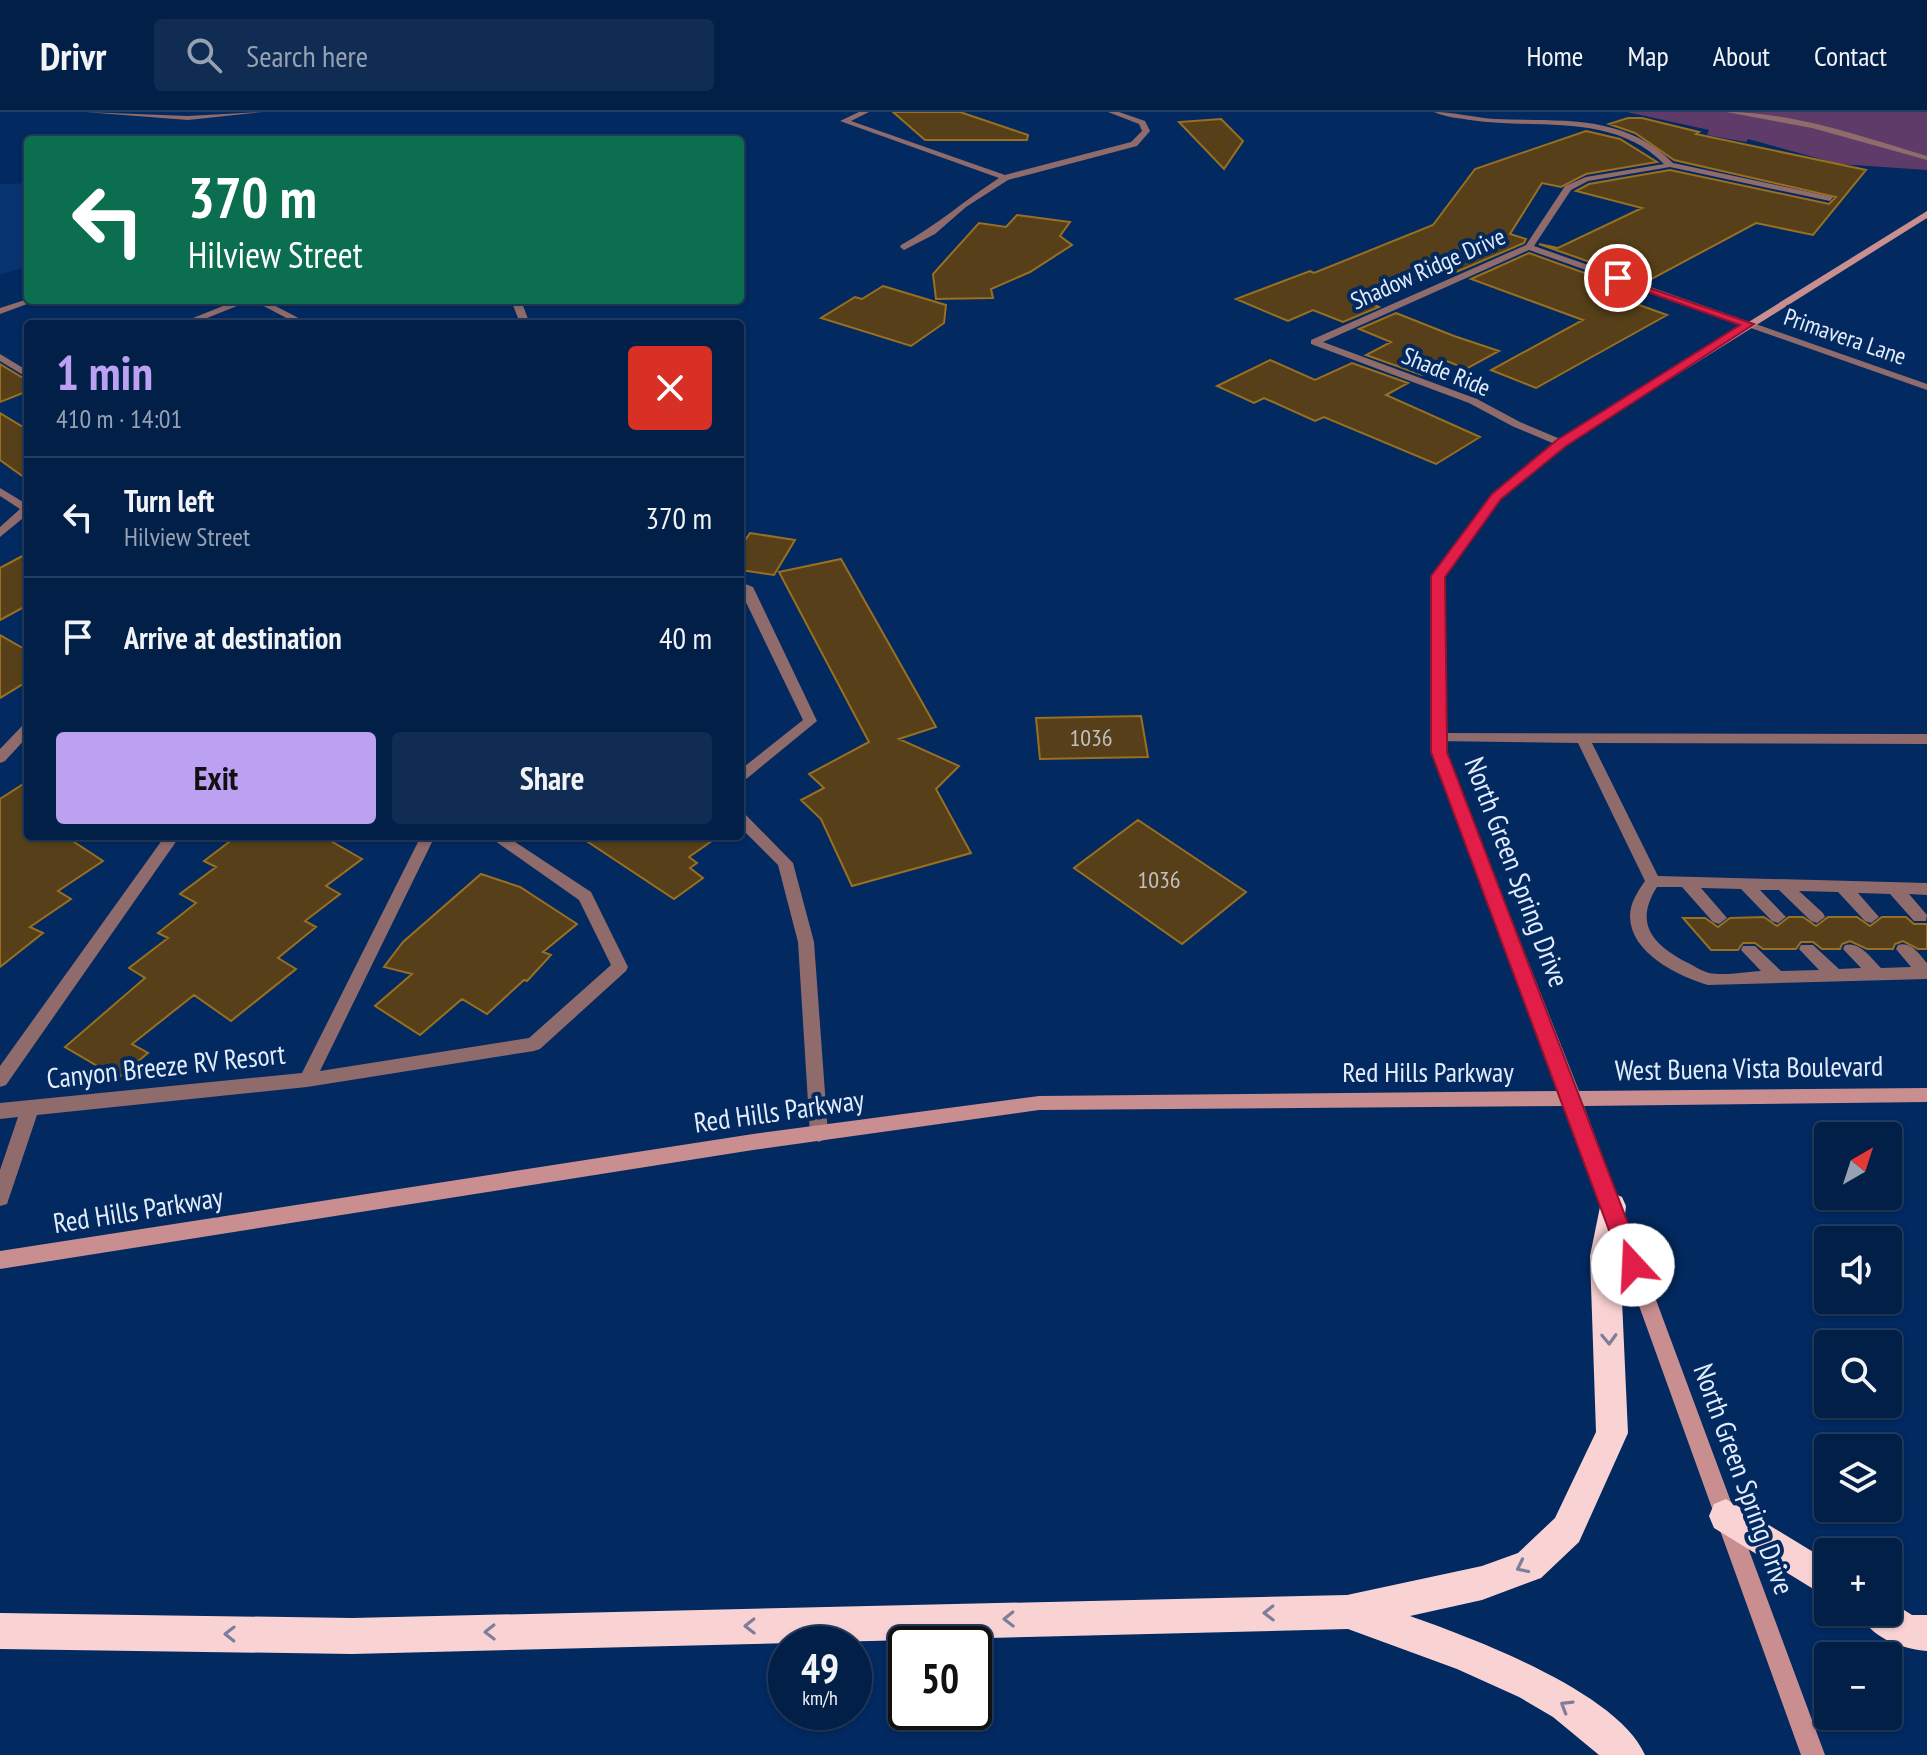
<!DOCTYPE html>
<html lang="en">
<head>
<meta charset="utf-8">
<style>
  body { margin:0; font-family:"PT Sans Narrow",sans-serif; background:#102c52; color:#f1f3f6; height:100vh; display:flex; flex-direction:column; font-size:30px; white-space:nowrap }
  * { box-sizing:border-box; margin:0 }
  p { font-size:26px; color:#96a2b4 }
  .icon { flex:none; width:44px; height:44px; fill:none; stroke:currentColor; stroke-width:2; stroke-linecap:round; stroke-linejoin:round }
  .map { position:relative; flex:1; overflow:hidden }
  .sheet { position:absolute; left:24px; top:208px; width:720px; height:520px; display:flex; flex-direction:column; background:#021f48; border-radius:8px; box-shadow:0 2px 6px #0004,0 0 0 2px #233d60 }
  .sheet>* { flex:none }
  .banner { position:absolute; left:24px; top:24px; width:720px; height:168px; border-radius:8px; box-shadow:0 2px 6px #0004,0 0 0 2px #233d60; background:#0b6e4f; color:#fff; overflow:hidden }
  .needle { width:52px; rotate:39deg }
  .controls { position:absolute; left:1814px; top:1010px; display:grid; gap:16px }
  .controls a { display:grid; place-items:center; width:88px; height:88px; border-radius:8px; background:#021f48; box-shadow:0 2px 6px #0004,0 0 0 2px #233d60; font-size:40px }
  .speed { position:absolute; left:768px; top:1514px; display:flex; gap:16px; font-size:40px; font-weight:700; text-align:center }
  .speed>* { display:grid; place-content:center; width:104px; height:104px; border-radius:50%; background:#021f48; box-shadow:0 2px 6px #0004,0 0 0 2px #233d60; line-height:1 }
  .speed small { font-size:20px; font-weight:400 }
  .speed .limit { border:4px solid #111; border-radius:12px; background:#fff; color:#111 }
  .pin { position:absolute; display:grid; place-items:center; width:68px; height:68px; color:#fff; margin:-34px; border:4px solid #fff; border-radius:50%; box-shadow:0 2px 8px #0007 }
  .me { position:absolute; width:88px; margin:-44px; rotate:340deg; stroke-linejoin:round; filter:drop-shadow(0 0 6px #0008) }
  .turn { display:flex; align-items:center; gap:28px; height:168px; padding:0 32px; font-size:36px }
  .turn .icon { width:104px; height:104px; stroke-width:2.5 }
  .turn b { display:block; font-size:56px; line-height:68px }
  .round { display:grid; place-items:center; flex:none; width:84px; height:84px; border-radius:8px; background:#102c52 }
  .headline { display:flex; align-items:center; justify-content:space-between; height:136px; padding:0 32px }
  h1 { font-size:48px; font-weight:700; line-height:60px; color:#bca0f2 }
  .action { display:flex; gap:16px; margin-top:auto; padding:16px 32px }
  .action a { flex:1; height:92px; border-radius:8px; background:#bca0f2; color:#111; font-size:32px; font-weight:700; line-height:92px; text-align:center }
  .action a+a { background:#102c52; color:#f1f3f6 }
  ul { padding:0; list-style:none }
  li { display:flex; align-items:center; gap:24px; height:120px; padding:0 32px; border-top:2px solid #233d60 }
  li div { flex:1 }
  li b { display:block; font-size:30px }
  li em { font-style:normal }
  header { display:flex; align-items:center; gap:48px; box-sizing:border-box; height:112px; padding:0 40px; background:#021f48; border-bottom:2px solid #233d60 }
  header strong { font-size:38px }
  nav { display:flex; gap:44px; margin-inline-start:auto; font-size:28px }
  .search { width:560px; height:72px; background:#102c52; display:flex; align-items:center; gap:20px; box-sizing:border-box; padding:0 28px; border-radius:8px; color:#96a2b4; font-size:30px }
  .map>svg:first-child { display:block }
  .built { fill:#073370 }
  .green { fill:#5f3b69 }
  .building { fill:#574019; stroke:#996f20; stroke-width:2 }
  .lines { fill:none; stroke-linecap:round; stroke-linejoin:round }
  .lane { fill:#906b6b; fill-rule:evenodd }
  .street { fill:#906b6b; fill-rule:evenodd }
  .secondary { fill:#c98e8f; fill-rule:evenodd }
  .highway { fill:#f9d3d3; fill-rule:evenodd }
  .oneway { stroke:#7e7e9a }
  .route { fill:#e11d48; stroke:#92132f; stroke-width:2 }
  .labels { text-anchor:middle; stroke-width:8; stroke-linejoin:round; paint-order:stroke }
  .far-street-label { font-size:24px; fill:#e3ecfa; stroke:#022960 }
  .number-label { font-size:24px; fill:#c0c1c2 }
  .street-label { font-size:28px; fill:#e3ecfa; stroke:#022960 }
</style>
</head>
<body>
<header>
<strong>Drivr</strong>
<div class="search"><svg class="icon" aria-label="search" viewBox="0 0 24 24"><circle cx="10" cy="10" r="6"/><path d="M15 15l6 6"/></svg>Search here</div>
<nav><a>Home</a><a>Map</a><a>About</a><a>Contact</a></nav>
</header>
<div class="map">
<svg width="1927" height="1643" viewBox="0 0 1927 1643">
  <rect width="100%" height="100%" fill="#022960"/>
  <!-- built -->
  <path class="built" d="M28,71V154L0,163V72Z"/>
  <!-- green -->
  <path class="green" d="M1627,0H1927V58L1839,52L1748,27L1746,30L1707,23L1709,18Z"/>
  <!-- building -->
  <path class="building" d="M893,0H960L1028,23L1027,28H925Z
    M1628,6H1642L1699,20L1696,22L1866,58L1813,123L1756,111L1646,170L1539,132L1558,136L1642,96L1576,79L1589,72L1670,58L1829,92L1836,85L1674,48L1635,21L1609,12Z
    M1221,7L1243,29L1224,57L1179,10Z
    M1586,19L1620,27L1657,50L1586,62L1561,75L1542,71L1510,122L1526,127L1524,131L1454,161L1440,156L1363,188L1379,195L1343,210L1313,198L1288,209L1236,187L1310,159L1314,161L1433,113L1475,57Z
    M1017,103L1070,110L1060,124L1072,133L1030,160L991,177L993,186L936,187L933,162L979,111L1006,115Z
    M1529,141L1632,178L1617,185L1667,203L1536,276L1491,258L1583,208L1471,167Z
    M883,174L946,193L944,211L911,234L821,206L855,185L862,187Z
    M1396,201L1454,224L1499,239L1466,257L1447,249L1422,263L1366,243L1391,230L1359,217Z
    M1270,248L1315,268L1352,251L1408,271L1386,283L1480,325L1436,352L1324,305L1315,309L1264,286L1254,291L1217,274Z
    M0,252L28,269V279L0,290Z
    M0,301L28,318V368L0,348Z
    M750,421L795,428L774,463L740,458V436Z
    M28,441V493L0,508V456Z
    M841,447L936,615L899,627L959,654L936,677L971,741L852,774L821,707L801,688L824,676L809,662L869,630L779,460Z
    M0,523L28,539V569L0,586Z
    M1141,604L1148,645L1040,647L1036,606Z
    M28,669V724H65L103,749L58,779L71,787L30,815L43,821L0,855V687Z
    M1138,708L1246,780L1182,832L1074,756Z
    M237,724H322L362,747L326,774L340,782L305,809L316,815L278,846L296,857L231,909L194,883L132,932L148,941L118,966L65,935L145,866L129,856L168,826L158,821L196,791L180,782L216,755L204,749Z
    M579,724H719L689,745L697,751L690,756L703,766L674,787Z
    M481,762L520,775L577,812L543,840L551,843L527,869L524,868L487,902L462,887L420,923L375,894L412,862L384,855L403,830Z
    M1764,805L1777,814L1789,805H1803L1816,814L1828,805H1857L1870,814L1882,805H1906L1914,812H1927V837H1918L1903,829L1895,832L1893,837H1867L1850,829L1842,832L1840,837H1822L1813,830H1801L1796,837H1763L1755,831H1743L1738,838H1711L1683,806H1705L1718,815L1730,806Z"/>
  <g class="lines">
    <!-- lane -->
    <path class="lane" d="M1726,0C1794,0 1862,25 1927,44V48L1812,16Z
      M1439,621L1927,622V632L1592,631L1658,764L1927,771V783L1909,782L1927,803L1926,809H1914L1890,782L1858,781L1879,805L1871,811L1865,809L1838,780L1799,779L1823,801L1825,805L1817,811L1811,809L1779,778H1760L1786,805L1778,811L1772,809L1741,777L1701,776L1727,806L1719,812L1713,810L1682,775H1657C1634,811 1652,832 1686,850C1693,853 1701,859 1709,861C1725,864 1745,860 1761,859L1741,838L1743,834H1755L1781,859L1819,858L1799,837L1801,833H1813L1839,857L1861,856L1843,837L1845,833C1860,829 1871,846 1881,856L1911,855L1896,837L1898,833C1911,829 1919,842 1927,851V867L1708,873C1678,864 1630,841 1630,804C1630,791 1638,779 1645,769L1578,631L1434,629L1432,626L1434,623Z"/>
    <!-- street -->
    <path class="street" d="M85,0L188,4L263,0L188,8Z
      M859,0H869L851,9L1005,63L1131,30L1142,19L1139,12L1108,0H1119L1145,9L1150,19L1137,34L1008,68L966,95L935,122L904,138L900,135L901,133C936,114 965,88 999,66L840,9Z
      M1434,0C1455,0 1476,6 1496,7C1562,10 1623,1 1673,51L1833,85L1830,89L1670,55L1588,69L1571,78L1534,134L1927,272V278L1529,138L1323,230L1477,287L1520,310L1565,329V333H1557L1512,314L1469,291L1311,232V228L1526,133L1565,74L1586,65L1664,52C1613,0 1536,18 1470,8C1458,6 1445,5 1434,0Z
      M28,187L38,188L0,202V196Z
      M238,188H252L192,212H178Z
      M252,188H264L310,212H298Z
      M511,188H521L528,207L523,212H512L518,206Z
      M0,242L28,259V266L0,249Z
      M0,376L28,393V402L0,425V415L20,397L0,384Z
      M740,470L753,475L817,609L745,668L740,670V658L803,608L740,478Z
      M28,611V624L5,649L0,651V637L23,613Z
      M740,701L745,702L793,751L814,830L828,1022L825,1027L819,1030L813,1027L810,1022L798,830L778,753L740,715Z
      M165,724H180L6,973L0,975V954Z
      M421,724H435L320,959L529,926L611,853L579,788L488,724H506L591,780L628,855L626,859L540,937L534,939L307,975L37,1003L9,1086L7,1092L0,1094V1058L18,1005L0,1007V991L302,961Z"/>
    <!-- secondary -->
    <path class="secondary" d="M1927,99V106L1565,333L1501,386L1444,464L1446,640L1579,979L1927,976V990L1584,994L1825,1643H1801L1567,994L1039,998L753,1038L0,1157V1139L753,1022L1039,984L1561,979L1432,640V464L1493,382L1557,329Z"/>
    <!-- highway -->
    <path class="highway" d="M1612,1081L1622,1085L1626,1094L1620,1144L1628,1321L1579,1430L1541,1466L1482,1488L1410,1504C1472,1526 1618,1580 1645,1643H1599L1553,1605L1519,1585L1457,1557L1348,1517L352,1542L0,1537V1501L352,1506L1347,1483L1482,1454L1518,1441L1555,1406L1596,1320L1590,1144L1602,1085Z
      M1726,1387L1828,1449V1486L1714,1416L1709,1404L1714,1392Z
      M1888,1488L1912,1503H1927V1539C1901,1537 1869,1525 1859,1500H1888Z"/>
  </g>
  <!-- one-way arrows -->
  <defs><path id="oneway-chevron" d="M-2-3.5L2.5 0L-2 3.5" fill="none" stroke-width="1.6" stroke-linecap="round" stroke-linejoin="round" transform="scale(2)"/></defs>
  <g class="oneway">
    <use href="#oneway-chevron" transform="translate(1609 1227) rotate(88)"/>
    <use href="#oneway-chevron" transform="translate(1522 1455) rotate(154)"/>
    <use href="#oneway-chevron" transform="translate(1269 1501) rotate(179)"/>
    <use href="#oneway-chevron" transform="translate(1009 1507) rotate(179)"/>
    <use href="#oneway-chevron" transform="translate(750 1514) rotate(179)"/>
    <use href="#oneway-chevron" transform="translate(490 1520) rotate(179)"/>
    <use href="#oneway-chevron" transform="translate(230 1522) rotate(-179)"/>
    <use href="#oneway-chevron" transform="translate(1566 1594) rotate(-149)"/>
  </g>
  <!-- route -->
  <path class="route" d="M1614,164L1754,212L1566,334L1501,387L1445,465L1447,626V640L1644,1153L1641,1160L1633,1163L1626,1160L1622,1153L1431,640V464L1492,382L1557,328L1740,213L1614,168Z"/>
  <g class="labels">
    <!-- far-street labels -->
    <g class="far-street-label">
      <text transform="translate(1428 157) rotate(-24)" y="8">Shadow Ridge Drive</text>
      <text transform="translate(1845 225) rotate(19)" y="8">Primavera Lane</text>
      <text transform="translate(1446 260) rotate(22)" y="8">Shade Ride</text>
    </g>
    <!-- number labels -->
    <g class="number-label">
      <text x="1091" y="634">1036</text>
      <text x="1159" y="776">1036</text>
    </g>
    <!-- street labels -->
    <g class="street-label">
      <text transform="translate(1517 760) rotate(69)" y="10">North Green Spring Drive</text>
      <text transform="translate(166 954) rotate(-6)" y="10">Canyon Breeze RV Resort</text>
      <text transform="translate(1749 956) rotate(-1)" y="10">West Buena Vista Boulevard</text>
      <text x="1428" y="970">Red Hills Parkway</text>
      <text transform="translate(779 999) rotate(-8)" y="10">Red Hills Parkway</text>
      <text transform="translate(138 1098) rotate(-9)" y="10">Red Hills Parkway</text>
      <text transform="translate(1744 1367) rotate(70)" y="10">North Green Spring Drive</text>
    </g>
  </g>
</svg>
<div class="controls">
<a><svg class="needle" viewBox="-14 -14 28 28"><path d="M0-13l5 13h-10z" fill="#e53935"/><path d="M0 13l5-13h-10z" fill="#96a2b4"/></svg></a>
<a><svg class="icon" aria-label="sound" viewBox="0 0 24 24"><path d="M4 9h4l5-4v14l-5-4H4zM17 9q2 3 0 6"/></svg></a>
<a><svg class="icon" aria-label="search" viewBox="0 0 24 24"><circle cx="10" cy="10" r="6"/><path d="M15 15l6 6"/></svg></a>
<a><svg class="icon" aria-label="layers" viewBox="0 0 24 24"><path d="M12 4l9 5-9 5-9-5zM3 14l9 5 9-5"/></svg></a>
<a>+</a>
<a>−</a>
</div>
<div class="speed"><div>49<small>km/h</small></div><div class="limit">50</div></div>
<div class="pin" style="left:1618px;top:166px;background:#d93025"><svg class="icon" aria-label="arrive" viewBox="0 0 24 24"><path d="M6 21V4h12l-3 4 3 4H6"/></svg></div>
<svg class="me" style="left:1633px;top:1153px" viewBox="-20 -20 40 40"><circle r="19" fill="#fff"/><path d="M0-13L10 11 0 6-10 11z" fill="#e11d48"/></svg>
<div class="banner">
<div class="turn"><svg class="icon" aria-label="left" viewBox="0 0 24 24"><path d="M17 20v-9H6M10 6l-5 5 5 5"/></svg><div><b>370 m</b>Hilview Street</div></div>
</div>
<section class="sheet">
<div class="headline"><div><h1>1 min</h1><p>410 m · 14:01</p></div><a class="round" style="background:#d93025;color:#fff"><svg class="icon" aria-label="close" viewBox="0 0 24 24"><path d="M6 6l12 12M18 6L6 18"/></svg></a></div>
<ul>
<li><svg class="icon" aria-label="left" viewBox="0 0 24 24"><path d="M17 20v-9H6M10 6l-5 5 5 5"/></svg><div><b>Turn left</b><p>Hilview Street</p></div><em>370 m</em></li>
<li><svg class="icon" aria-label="arrive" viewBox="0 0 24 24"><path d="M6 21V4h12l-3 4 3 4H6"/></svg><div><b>Arrive at destination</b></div><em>40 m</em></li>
</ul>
<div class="action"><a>Exit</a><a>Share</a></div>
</section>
</div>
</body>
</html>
